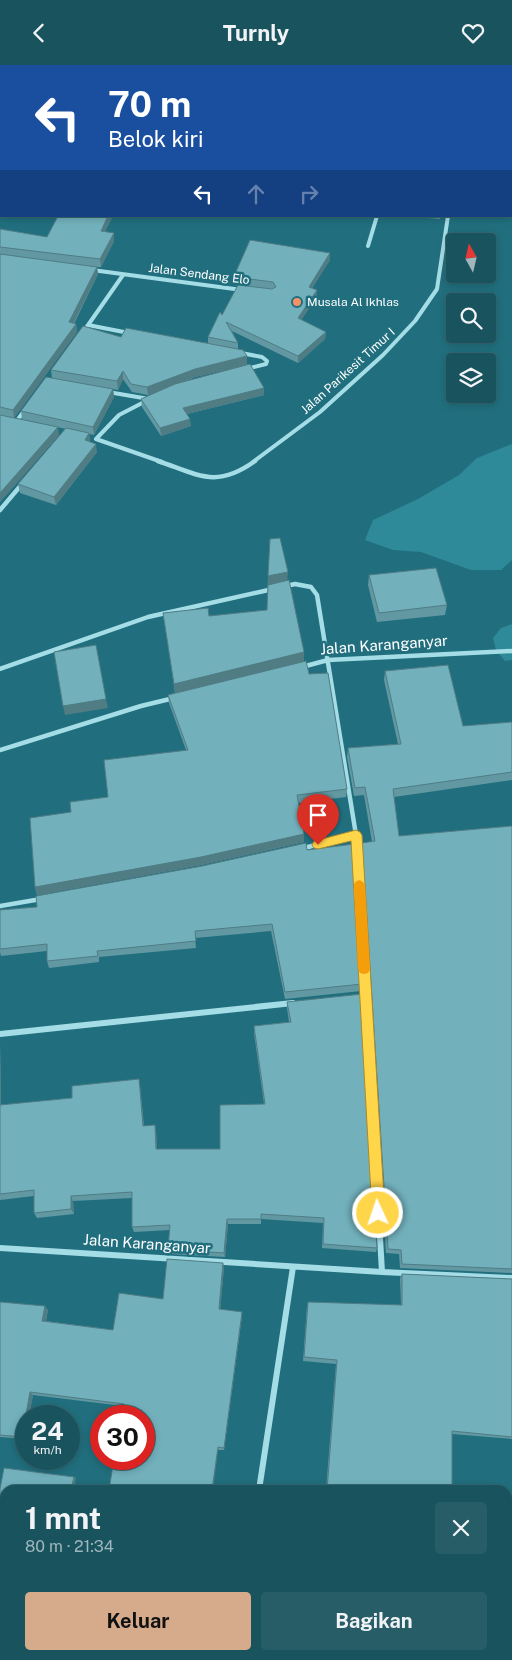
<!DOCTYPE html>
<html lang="id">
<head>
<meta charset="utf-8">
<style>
  body { margin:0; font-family:"Public Sans",sans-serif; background:#265d67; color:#f1f3f6; height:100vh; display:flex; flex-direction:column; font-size:19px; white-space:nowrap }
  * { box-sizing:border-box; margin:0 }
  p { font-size:16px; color:#9fb6bc }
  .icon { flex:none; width:28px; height:28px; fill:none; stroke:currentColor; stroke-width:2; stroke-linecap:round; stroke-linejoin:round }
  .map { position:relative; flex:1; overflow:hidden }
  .drawer { position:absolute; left:0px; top:1420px; width:512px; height:175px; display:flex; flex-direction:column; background:#19535e; border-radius:15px 15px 0 0; box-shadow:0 2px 8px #0003,0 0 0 1px #376973 }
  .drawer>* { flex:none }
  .banner { position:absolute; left:0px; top:0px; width:512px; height:152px; box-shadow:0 2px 8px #0003,0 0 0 1px #376973; background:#1a4fa0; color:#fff; overflow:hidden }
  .needle { width:32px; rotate:352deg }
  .buttons { position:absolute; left:446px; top:168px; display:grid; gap:10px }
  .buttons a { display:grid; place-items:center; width:50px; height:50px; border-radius:5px; background:#19535e; box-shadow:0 2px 8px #0003,0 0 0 1px #376973; font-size:25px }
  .speed { position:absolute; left:15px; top:1340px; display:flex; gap:10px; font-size:25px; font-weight:700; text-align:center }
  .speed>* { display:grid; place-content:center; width:65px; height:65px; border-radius:50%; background:#19535e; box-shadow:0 2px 8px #0003,0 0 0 1px #376973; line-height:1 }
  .speed small { font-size:12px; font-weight:400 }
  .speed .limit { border:8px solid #d22; background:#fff; color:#111 }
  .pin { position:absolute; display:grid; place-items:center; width:42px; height:42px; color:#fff; margin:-51px -21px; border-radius:50% 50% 50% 0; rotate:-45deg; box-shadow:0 0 5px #0007 }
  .pin .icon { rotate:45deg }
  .me { position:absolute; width:55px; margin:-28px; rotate:357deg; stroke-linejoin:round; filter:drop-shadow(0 0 4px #0008) }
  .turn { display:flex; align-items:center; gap:18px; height:105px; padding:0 25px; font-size:22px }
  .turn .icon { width:65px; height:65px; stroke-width:2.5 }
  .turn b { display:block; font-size:35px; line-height:42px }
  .lanes { display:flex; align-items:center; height:48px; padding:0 25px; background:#0003; justify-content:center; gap:25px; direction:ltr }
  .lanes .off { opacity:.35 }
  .round { display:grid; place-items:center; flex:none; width:52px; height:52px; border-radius:5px; background:#265d67 }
  .summary { display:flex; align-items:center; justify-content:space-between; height:85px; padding:0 25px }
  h1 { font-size:30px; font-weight:700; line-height:38px }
  .primary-button { display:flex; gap:10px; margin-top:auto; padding:10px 25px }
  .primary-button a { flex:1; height:58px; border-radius:5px; background:#d6ab8b; color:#111; font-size:20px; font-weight:700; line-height:58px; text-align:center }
  .primary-button a+a { background:#265d67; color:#f1f3f6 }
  header { display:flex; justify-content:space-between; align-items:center; height:65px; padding:0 25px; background:#19535e; font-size:22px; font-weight:700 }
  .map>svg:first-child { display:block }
  .green { fill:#2e8998 }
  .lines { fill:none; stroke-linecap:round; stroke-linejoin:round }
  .minor-far2 { stroke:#a5dde7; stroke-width:4 }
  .minor-far1 { stroke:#a5dde7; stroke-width:4.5 }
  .minor { stroke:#a5dde7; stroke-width:6 }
  .wall { fill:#6298a2 }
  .shaded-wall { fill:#507c84 }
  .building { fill:#72b1bc; stroke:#507c84 }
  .route { fill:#ffd54a; stroke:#a68a30 }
  .slow { fill:#f59e0b }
  .poi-dot { fill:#f49266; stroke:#216f7e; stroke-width:2 }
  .labels { text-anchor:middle; stroke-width:5; stroke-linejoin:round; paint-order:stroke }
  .far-street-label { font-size:12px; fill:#fff; stroke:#216f7e }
  .far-poi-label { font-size:12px; fill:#fff; stroke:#216f7e; text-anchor:start }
  .street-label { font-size:15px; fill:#fff; stroke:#216f7e }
</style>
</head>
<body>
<header><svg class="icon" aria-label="back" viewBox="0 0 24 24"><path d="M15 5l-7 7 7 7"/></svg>Turnly<svg class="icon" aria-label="heart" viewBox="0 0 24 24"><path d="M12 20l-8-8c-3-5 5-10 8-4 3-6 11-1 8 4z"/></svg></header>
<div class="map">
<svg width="512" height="1595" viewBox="0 0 512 1595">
  <rect width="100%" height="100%" fill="#216f7e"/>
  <!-- green -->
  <path class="green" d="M512,379V495L501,505H471L421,487L393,485L365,475L373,455L418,434L459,410L477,393Z
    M512,559V595L505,596L496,585L493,573L501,563Z"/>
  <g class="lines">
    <!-- minor-far2 -->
    <path class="minor-far2" d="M368,181L377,151
      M92,205L242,225
      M88,260L129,268
      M86,263L123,210
      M241,288L262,292L267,296L266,299L246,304
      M108,327L149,334
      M148,335L119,350L96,374L162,397
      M0,353L16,357L24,346
      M253,397L320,347L383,290L415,256L437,224L448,151"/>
    <!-- minor-far1 -->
    <path class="minor-far1" d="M158,396C199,410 216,424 255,396
      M0,445L22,419
      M286,521L295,519L311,522L317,530L356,770L365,916
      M302,602L328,595L512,586
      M0,604L148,552L273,524
      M0,685L141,641L174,633
      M300,784L356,770
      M0,841L41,834"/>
    <!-- minor -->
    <path class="minor" d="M365,915L382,1207
      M0,969L293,938
      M0,1183L382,1207L512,1213
      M259,1425L293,1202
      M233,1590V1595"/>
  </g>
  <!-- wall -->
  <path class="wall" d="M113,151L105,166L114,176L101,202H97L98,209L74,259H76L77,267L14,353L22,354L21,346L52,313L51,305L121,272L208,278V272L222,250L242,220V217L235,216V209L330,188V195L312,223L317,232L301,255L326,267L325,274L298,298L232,266L238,278V284L247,291V300L195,312L184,317L264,330L187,349L191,361L161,371L142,342L141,334L163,324L148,330L132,327L123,314L118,325L113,324L114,332L94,370L89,369L90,377L97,387L56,440L20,428L18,419L66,364L26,355L59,370L0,437V164L47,172Z
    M407,151H440V154Z
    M369,510L447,540L445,550L377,557L368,520Z
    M268,511L287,515L304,587V596L347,724L346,732L299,738L304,777L201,800L37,830L35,822L71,747L108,732L186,685L169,638L168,630L175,628L163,548L209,551L267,545Z
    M385,606L463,661L512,657V715L394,732L399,771L512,761V1208L400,1203L399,1189L386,1188L361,786L362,778L372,777L364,730L354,731L347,692L348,683L398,679L384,615Z
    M307,785L362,919L361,926L285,934L271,866L195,873L196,883L99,892V897L49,903L47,896V886L1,891L0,887V845L37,842Z
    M287,937L377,1183L376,1187L322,1183L323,1158L261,1154V1159H228L225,1192L169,1189L168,1184L170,1165L134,1167L132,1162V1133L73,1136L74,1149L37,1153L34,1148V1131L0,1135V978L1,1040L72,1033L140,1020L144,1061L156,1066L157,1084H220L264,1039L254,968V961L289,957L287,943Z
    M224,1202L220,1244L242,1247V1251L224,1385H218L123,1341L33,1330L29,1351H26V1368L25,1374L0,1372V1237L48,1245L46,1256L113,1265L163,1234Z
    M402,1209L512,1214V1374L452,1369V1421L477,1425H326L336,1299L303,1296L307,1241L401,1240L400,1213Z"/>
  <!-- shaded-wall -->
  <path class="shaded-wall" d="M108,151H113L101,174V166Z
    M114,168V176L101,202L100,194Z
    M330,188V195L308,230L309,222Z
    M97,202L98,209L70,265L69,257Z
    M317,225V232L297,261L298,253Z
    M76,259L77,267L14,353L13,345Z
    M326,267L325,274L298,298V291Z
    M247,291V300L195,312L148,330L147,322L195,304Z
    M123,306V314L118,325L117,316Z
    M264,323V330L183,350V343Z
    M113,324L114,332L94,370L93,362Z
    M190,354L191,361L161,371L160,363Z
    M58,362L59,370L0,437V428Z
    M89,368L90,377L85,375Z
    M96,379L97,387L56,440L54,432Z
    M288,507L287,517L268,521V511Z
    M304,587V597L175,628L174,619Z
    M106,634L108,643L65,650L63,641Z
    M304,769V777L201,800L37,830L35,822Z
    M0,978L1,1046L0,1044Z
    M139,1014L140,1020L144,1067L143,1061Z
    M155,1060L156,1066L157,1089L156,1084Z
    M71,1131L73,1136L74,1149L71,1144Z
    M227,1154L228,1159L225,1192L224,1188Z
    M223,1198L224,1202L220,1248L219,1244Z
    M45,1241L48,1245L45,1260L42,1256Z
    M242,1247V1251L224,1385V1383Z
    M30,1327L33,1330L29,1351H26V1368L25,1374L22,1372Z
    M218,1382V1385L213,1425H212Z
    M74,1412L76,1413L74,1425H71Z
    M42,1590H45L44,1595H41Z"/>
  <!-- building -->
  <path class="building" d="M511,37H512V107H511Z
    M58,151H108L101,166L114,168L100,194L0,182V164L47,172Z
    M250,175L330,188L309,222L317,225L298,253L326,267L298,291L226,257L238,278L208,272L220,247L222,250L238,220L272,224L276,222L273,217L242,213L244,210L235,209Z
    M0,189L97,202L69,257L76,259L13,345L0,342Z
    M83,261L121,272L126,263L243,285L247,291L195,304L147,322L131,319L123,306L117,316L51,305Z
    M250,299L264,323L183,343L190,354L160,363L141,334L175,319Z
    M46,312L113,324L93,362L21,346Z
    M0,350L58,362L0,428Z
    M66,363L89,368L85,375L96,379L54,432L18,419Z
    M280,473L288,507L268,511L270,474Z
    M436,503L447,540L379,548L369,510Z
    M289,515L304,587L174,619L163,548L208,543L209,551L267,545L268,520Z
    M96,580L106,634L63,641L54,587Z
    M306,596L309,609L328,608L347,724L297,730L304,769L201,792L35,822L30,753L71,747L70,737L108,732L104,695L188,685L168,630Z
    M448,600L463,661L512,657V707L393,724L399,771L512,761V1204L402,1199L401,1185L388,1184L362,778L375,776L365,722L355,723L348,683L401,679L385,606Z
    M306,778L307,785L354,779L362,919L285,927L272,859L195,866L196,876L97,886L98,891L47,896V879L0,884V845L37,842L36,831L202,801Z
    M362,929L377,1183L323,1179L324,1153L261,1149V1154H227L224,1188L168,1184L170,1160L132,1162V1127L71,1131V1144L34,1148V1125L0,1129V1040L72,1033V1021L139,1014L143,1061L155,1060L156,1084H220V1040L265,1039L254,961L291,957L287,937Z
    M167,1194L223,1198L219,1244L242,1247L224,1383L218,1382L212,1425H109L114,1394H144V1351H122L124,1339L30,1327L22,1372L0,1370V1237L45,1241L42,1256L113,1265L119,1228L163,1234Z
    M402,1209L512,1214V1372L452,1366V1421L477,1425H327L337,1295L304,1292L308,1237L402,1240Z
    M4,1403L74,1412L71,1425H5V1508H0V1424Z
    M508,1430L512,1431V1543H508Z
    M0,1540L5,1541V1590H42L41,1595H26L0,1591Z
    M114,1590H180V1595H113Z"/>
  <!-- route -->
  <path class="route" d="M356,765L360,767L362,770L385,1148L383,1153L378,1155L374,1153L372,1148L351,776L318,784L314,783L312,780L314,776L318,775Z"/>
  <!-- slow -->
  <path class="slow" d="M359,815L363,817L365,820L370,904L368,908L364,909L360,908L358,904L354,820L355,817Z"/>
  <!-- markers -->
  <circle class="poi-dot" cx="297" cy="237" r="5"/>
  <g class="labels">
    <!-- far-street labels -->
    <g class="far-street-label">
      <text transform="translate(199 209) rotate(7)" y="4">Jalan Sendang Elo</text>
      <text transform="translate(348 306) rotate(-42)" y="4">Jalan Parikesit Timur I</text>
    </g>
    <!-- far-poi labels -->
    <g class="far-poi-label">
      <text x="307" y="241">Musala Al Ikhlas</text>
    </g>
    <!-- street labels -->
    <g class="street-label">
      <text transform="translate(384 580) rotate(-4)" y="5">Jalan Karanganyar</text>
      <text transform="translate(147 1179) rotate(4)" y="5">Jalan Karanganyar</text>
    </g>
  </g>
</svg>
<div class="buttons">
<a><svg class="needle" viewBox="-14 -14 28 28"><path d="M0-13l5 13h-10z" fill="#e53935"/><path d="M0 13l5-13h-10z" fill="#9fb6bc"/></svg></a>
<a><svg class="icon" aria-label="search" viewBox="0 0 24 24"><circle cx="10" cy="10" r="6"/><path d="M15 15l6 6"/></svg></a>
<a><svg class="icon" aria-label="layers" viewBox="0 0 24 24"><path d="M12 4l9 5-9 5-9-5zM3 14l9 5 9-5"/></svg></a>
</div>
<div class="speed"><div>24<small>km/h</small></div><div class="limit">30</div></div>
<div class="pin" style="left:318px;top:780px;background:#d93025"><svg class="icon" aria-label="arrive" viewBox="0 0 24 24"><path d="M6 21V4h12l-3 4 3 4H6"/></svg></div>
<svg class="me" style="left:378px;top:1148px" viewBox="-20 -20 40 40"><circle r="17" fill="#ffd54a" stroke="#fff" stroke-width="3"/><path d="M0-11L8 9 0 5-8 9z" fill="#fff"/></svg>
<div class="banner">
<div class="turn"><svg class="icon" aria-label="left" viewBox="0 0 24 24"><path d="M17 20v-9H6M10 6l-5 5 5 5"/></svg><div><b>70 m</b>Belok kiri</div></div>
<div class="lanes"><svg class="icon" aria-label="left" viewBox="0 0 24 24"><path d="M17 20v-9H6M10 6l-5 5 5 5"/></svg><svg class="icon off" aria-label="ahead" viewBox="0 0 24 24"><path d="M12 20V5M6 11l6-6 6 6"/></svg><svg class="icon off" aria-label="right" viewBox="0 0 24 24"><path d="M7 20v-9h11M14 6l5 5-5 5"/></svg></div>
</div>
<section class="drawer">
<div class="summary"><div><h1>1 mnt</h1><p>80 m · 21:34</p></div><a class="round"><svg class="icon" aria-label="close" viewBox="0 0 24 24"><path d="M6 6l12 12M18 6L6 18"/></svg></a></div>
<div class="primary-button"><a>Keluar</a><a>Bagikan</a></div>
</section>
</div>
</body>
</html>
